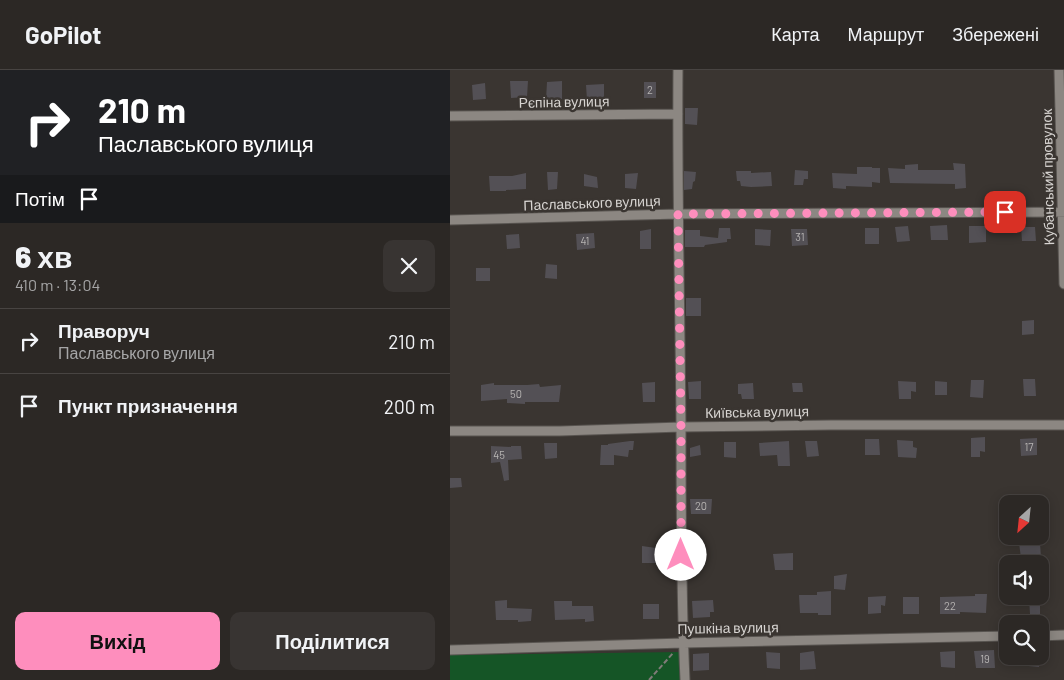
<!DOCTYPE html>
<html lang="uk">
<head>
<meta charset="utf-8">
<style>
  body { margin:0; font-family:Barlow,sans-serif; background:#383432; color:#f1f3f6; height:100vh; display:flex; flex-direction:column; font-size:19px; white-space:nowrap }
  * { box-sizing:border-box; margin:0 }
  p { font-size:16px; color:#a6a6a7 }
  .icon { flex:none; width:28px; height:28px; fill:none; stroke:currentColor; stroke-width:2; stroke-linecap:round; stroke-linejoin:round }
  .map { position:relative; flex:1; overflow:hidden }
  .panel { display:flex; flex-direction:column; background:#2c2825; width:450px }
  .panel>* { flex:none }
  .top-card { background:#202124; color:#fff; overflow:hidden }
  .needle { width:32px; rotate:207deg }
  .fabs { position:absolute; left:549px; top:425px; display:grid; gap:10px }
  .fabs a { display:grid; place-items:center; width:50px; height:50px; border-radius:10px; background:#2c2825; box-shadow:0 2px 12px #0003,0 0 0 1px #484442; font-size:25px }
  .pin { position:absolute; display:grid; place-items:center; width:42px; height:42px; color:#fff; margin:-21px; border-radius:10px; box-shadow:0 2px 8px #0006 }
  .me { position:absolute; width:55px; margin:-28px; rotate:0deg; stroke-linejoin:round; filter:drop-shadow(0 0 4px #0008) }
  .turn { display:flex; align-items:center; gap:18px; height:105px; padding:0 15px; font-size:22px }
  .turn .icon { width:65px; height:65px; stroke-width:2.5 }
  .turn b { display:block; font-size:35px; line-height:42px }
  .then { display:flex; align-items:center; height:48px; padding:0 15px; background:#0003; gap:10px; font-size:19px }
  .round { display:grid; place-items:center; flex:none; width:52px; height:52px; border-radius:10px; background:#383432 }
  .summary { display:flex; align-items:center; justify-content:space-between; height:85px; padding:0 15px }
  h1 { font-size:30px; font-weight:800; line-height:38px }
  .cta { display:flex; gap:10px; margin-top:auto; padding:10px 15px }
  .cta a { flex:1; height:58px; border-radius:10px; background:#fe8ebd; color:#111; font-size:20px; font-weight:800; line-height:58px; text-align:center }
  .cta a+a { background:#383432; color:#f1f3f6 }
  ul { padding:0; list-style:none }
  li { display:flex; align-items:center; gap:15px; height:65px; padding:0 15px; border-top:1px solid #484442 }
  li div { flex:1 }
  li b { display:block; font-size:19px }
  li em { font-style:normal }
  header { display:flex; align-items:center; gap:30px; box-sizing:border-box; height:70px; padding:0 25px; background:#2c2825; border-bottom:1px solid #484442 }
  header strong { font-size:24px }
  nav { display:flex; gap:28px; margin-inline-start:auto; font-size:18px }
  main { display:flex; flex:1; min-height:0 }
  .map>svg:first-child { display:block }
  .green { fill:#155526 }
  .building { fill:#535055 }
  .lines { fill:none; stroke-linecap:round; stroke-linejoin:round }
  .minor-casing { stroke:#585450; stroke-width:11 }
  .path { stroke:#807c79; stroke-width:2; stroke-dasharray:5 2.5; stroke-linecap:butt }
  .minor { stroke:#8c8782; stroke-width:9 }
  .route { stroke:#fe8ebd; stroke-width:9; stroke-dasharray:0 16.2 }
  .labels { text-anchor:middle; stroke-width:5; stroke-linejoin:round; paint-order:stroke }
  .number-label { font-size:11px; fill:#b6b3b2 }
  .street-label { font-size:14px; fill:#d7d4d1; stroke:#3a3531 }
</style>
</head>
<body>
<header>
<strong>GoPilot</strong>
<nav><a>Карта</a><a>Маршрут</a><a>Збережені</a></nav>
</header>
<main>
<section class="panel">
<div class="top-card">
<div class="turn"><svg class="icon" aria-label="right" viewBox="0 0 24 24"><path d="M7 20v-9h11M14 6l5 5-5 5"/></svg><div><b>210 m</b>Паславського вулиця</div></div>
<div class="then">Потім<svg class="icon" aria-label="arrive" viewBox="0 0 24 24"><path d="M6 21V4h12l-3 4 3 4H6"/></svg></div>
</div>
<div class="summary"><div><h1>6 хв</h1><p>410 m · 13:04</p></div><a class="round"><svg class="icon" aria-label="close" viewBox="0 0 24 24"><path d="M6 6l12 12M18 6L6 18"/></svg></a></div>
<ul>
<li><svg class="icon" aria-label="right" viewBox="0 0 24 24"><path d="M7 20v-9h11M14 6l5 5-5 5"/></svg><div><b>Праворуч</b><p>Паславського вулиця</p></div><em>210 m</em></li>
<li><svg class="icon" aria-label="arrive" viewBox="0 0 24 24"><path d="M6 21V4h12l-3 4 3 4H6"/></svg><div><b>Пункт призначення</b></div><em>200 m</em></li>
</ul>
<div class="cta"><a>Вихід</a><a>Поділитися</a></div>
</section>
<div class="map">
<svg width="614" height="610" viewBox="0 0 614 610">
  <rect width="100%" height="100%" fill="#3a3531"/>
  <!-- green -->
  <path class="green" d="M231,582V610H0V585Z"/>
  <!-- building -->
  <path class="building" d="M60,11H78L77,27L61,28Z
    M112,11V29L96,30L97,12Z
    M194,12H206V28H194Z
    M35,13L36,29L23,30L22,15Z
    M154,14V31L137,30L136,15Z
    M235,38H248L247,55L235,54Z
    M503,93L515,94L516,118L505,119V114L440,113L438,98L455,99V95L468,94V100H504Z
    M407,97H422V98H430V113L422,112V117L396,116V119L383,118L382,103L407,104Z
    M345,100L358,101V109H354L353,115H344Z
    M234,101L246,102L245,111L243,112L242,119L234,120Z
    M286,101H301V103L321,102L322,116L301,117L291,116L290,111H287Z
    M97,102H108L107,119L98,120Z
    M76,103V119L56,120V121H40L39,106H62Z
    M188,103L186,119L175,118V104Z
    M134,104L147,107L148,118L134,116Z
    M497,155L498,170H481L480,156Z
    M458,156L460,171L447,172L445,157Z
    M519,156H536V172L519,173Z
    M571,157H585L586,171H572Z
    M269,158H280L281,169H277V172L255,175L254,177H235V160H250V166L268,168Z
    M415,158H429V174H415Z
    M201,159V179H190V161Z
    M305,159L321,160L320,176L305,175Z
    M341,159H357L358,175L342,176Z
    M144,163L145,178L127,180L126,164Z
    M69,164L70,178L57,179L56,165Z
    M96,194L107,195V209L95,208Z
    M26,198H40V211H26Z
    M236,228H251V246H236Z
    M584,250V264L572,265V251Z
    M573,309H585L586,326H574Z
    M521,310H534L533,328L520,327Z
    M251,311V329H239L238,312Z
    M448,311L466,312V322L461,321V329H449Z
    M485,311L497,312V325H485Z
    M205,312V332H193L192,313Z
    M44,313V315H77L89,314L90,317L111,315L109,332H75V334L57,333V329L31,331V315Z
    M303,313L304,329H292L291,324H288V314Z
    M342,313H352L353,322H343Z
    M535,367V382L530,381V387H521V368Z
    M587,368V385L571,386L570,369Z
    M415,369H429L430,385H415Z
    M447,370L463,371V377L467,378L466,388L448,387Z
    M180,371H184L183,380H179L178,387L164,385V395H150L151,375H158V374Z
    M339,371L340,396H328L327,385L310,386L309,373Z
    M355,371H367L369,386L357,387Z
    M274,372H286V388L274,387Z
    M94,373H107V388L95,389Z
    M250,375L251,385L240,387V378Z
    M41,376L61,377V376H71L72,389L58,390L59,410L54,411L50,392L41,393Z
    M0,408H11L12,417L0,418Z
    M240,429H262L261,444H241Z
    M569,473H590L591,487L571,488Z
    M192,476L206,478V493H192Z
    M343,483V500H325L323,484Z
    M397,504L395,520L384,519V506Z
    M381,521V545H368V543H350L349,525H367V522Z
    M525,524H537L536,543L510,542V544H490V527L525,526Z
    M436,526L435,536L431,535V543L418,544V527Z
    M453,527H469V544H453Z
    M579,528H590V544H580Z
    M57,530V538L82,539L81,551L68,552V550H46L45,531Z
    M263,530L264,542H260V547L243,548L242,531Z
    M104,531H122V536H143L144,551L135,552V549L105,550Z
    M193,534H209V549H193Z
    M544,580L545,598H526L524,581Z
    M364,581L366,599L350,600V583Z
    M505,581V598L491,597L490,582Z
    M316,582L330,583V599L317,598Z
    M259,583V600L243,601V584Z
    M568,586H589V597L568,595Z"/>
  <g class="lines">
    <defs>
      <path id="minor" d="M228,0C227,119 230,237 231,356C231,441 231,525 235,610
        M609,0L614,214
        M0,46L228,44
        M0,150L228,144L614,142
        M0,361H110L231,357L381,355H614
        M590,566L614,565
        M0,580L233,573L558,566"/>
    </defs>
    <!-- minor casing -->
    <use href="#minor" class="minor-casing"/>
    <!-- path -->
    <path class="path" d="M199,610L224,582"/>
    <!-- minor -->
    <use href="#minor" class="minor"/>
  </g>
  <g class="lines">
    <!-- route -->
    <path class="route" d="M231,485V357L228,144L555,142"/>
  </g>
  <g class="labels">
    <!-- number labels -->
    <g class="number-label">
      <text x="200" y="24">2</text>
      <text x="350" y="171">31</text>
      <text x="135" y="175">41</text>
      <text x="66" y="328">50</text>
      <text x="579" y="381">17</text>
      <text x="49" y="389">45</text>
      <text x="251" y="440">20</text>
      <text x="500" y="540">22</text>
      <text x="535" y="593">19</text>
    </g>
    <!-- street labels -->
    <g class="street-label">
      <text transform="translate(114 32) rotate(-1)" y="5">Рєпіна вулиця</text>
      <text transform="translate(598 107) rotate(-91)" y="5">Кубанський провулок</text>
      <text transform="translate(142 133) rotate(-2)" y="5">Паславського вулиця</text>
      <text transform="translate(307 342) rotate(-1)" y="5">Київська вулиця</text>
      <text transform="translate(278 558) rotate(-1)" y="5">Пушкіна вулиця</text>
    </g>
  </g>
</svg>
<div class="fabs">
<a><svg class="needle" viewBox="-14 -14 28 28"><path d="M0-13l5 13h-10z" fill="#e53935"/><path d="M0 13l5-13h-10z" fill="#a6a6a7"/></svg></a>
<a><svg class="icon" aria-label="sound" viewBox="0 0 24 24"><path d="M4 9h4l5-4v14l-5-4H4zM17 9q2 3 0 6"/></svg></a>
<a><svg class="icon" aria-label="search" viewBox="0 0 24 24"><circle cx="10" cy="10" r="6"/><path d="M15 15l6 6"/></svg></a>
</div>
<div class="pin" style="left:555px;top:142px;background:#d93025"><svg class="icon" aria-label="arrive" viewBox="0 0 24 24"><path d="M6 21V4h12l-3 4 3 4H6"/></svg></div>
<svg class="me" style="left:231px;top:485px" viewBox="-20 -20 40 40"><circle r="19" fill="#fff"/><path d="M0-13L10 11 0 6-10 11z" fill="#fe8ebd"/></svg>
</div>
</main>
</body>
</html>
